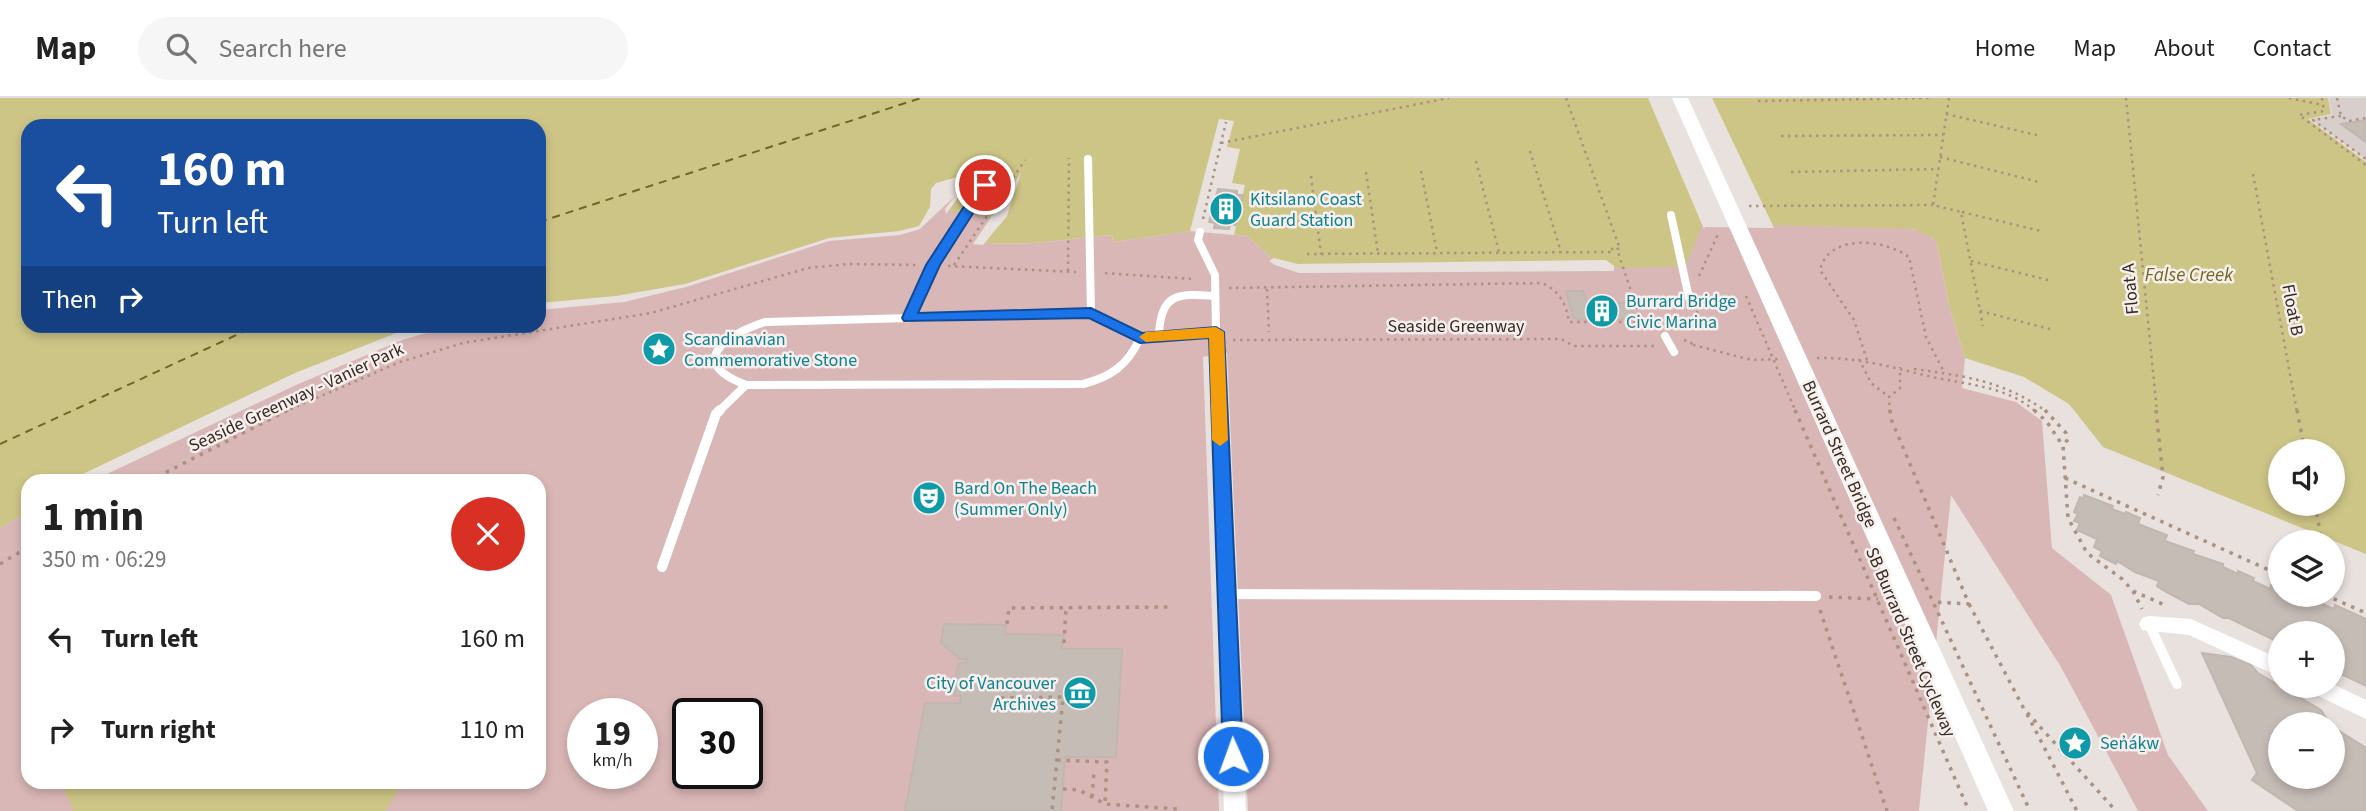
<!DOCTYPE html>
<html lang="en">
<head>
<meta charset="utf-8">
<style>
  body { margin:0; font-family:"Source Sans 3",sans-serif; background:#f6f6f6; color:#222; height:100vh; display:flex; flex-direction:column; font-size:26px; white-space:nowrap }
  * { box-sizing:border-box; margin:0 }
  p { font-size:23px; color:#767676 }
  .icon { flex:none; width:38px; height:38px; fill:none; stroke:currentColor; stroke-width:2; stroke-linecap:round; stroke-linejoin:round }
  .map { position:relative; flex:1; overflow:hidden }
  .drawer { position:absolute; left:21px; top:376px; width:525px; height:315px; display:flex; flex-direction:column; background:#fff; border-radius:21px; box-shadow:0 4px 10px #0003 }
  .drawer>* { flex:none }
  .hud { position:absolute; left:21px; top:21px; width:525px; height:214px; border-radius:21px; box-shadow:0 4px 10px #0003; background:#1a4fa0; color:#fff; overflow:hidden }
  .fabs { position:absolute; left:2268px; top:341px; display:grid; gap:14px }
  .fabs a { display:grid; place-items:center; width:77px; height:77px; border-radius:50%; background:#fff; box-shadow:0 4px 10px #0003; font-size:35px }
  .speed { position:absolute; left:567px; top:600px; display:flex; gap:14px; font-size:35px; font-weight:700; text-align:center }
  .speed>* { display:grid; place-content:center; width:91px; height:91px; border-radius:50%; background:#fff; box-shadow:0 4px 10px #0003; line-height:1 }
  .speed small { font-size:18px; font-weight:400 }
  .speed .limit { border:4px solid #111; border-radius:10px; background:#fff; color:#111 }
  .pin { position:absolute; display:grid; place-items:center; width:60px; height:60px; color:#fff; margin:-30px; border:4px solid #fff; border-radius:50%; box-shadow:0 2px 7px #0007 }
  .me { position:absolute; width:77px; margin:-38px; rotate:358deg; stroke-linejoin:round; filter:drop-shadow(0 0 5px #0008) }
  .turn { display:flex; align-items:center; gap:24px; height:147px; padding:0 21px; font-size:32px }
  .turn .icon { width:91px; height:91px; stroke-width:2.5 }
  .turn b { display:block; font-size:49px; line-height:60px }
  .then { display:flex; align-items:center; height:66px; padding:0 21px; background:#0003; gap:14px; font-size:26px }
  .round { display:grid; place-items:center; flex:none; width:74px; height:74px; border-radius:37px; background:#f6f6f6 }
  .head { display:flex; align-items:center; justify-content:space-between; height:119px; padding:0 21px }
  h1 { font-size:42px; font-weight:700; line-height:52px }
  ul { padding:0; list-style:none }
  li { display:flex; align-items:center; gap:21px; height:91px; padding:0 21px }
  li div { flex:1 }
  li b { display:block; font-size:26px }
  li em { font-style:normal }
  header { display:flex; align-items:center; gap:42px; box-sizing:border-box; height:98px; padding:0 35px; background:#fff; border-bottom:2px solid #e0e0e0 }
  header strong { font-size:33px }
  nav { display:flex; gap:38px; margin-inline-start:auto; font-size:24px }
  .search { width:490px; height:63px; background:#f6f6f6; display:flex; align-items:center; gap:18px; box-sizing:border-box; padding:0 24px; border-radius:38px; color:#767676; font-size:26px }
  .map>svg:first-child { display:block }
  .built { fill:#d8cfcc }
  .green { fill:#dab7b7; fill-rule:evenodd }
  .water { fill:#cdc586; fill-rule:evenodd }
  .pier { fill:#e9e1de }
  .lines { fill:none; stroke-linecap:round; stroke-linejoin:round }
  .ferry { stroke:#70681d; stroke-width:2; stroke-dasharray:8 6; stroke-linecap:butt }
  .building { fill:#c6bcb6; stroke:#c2b6b0; stroke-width:2 }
  .path-far1 { stroke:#ab917f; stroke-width:2.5; stroke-dasharray:2.5 4.5; stroke-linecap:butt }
  .path { stroke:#ab917f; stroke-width:3.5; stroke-dasharray:3.5 6; stroke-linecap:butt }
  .lane-far1 { stroke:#fff; stroke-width:8 }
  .lane { stroke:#fff; stroke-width:10 }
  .street { fill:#fff; fill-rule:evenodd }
  .secondary { fill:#fff; fill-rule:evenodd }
  .route { fill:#1a73e8; stroke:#114b97; stroke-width:2 }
  .slow { fill:#f59e0b }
  .labels { text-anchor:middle; stroke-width:5; stroke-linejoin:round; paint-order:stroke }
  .culture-label { font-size:18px; fill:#0d838f; stroke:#f6efee; text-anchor:start }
  .street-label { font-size:18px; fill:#372b20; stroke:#f6efee }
  .water-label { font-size:19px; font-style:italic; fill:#70681d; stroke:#f6efee }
</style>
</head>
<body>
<header>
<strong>Map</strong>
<div class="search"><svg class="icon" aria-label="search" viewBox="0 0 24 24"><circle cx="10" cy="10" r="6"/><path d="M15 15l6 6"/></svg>Search here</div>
<nav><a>Home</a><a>Map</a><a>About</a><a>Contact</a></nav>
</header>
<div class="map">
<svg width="2366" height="713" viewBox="0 0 2366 713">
  <rect width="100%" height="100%" fill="#e9e1de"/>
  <!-- built -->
  <path class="built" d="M2329,0H2366V62L2310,21L2332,17Z"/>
  <!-- green -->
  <path class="green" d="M957,94L948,112L992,117L976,143C1022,151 1066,140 1112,137L1113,144L1190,133L1247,138L1276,164L1702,125L1901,130C1915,131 1930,133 1937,146L1949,207L1965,260L1962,290L2016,304L2042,323L2052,450L2111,497L2168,657L2208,713H2138L2061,569L1951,397L1919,713H1248L1227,255L1203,259L1219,713H0V430L28,414V684H539V383H84L294,284L438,228H539V208ZM583,616H642V676H583ZM688,616H747V676H688Z"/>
  <!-- water -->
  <path class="water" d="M0,0H2328L2331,16L2308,21L2366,64V456L2103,349L2069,306L2024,279L1965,260L1949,207L1937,146L1933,140L1913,131L1703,125L1685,169L1299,172L1276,164L1247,138L1191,133L1113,144L1112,137C1066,140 1021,151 975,143L992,118L948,113L960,96L957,94L919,128L899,133L829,140L685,186L623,201L539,208V28H28V228H438L401,239L84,383H28V414L0,430ZM2280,354H2333V406H2280Z
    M63,684H402L386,713H74L62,688Z"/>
  <!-- pier -->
  <path class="pier" d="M1648,0H1712L1774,130L1705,129L1704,131Z
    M1219,21L1234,23L1227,49L1240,51L1232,85L1245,87L1234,137L1190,133Z
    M1021,75L1007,118L983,147L973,146Z
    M965,77L968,79L966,89L946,116L945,111L955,98L920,131L900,137L829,143L686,189L624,204L539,212V205L616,198L685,186L829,140L899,133L919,128L930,109L931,91L936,85Z
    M1274,160L1298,166L1606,162L1614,168V173L1299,175L1275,167L1269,163Z
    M414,228H442L440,231L402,242L296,287L92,383H68L295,275Z"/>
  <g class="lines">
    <!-- ferry -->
    <path class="ferry" d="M539,124L921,0
      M0,346L256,228"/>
  </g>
  <!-- building -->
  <path class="building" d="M2366,22V44L2341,26Z
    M1218,91L1237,93V97H1243L1236,127L1230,126L1229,131L1214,130L1215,125L1209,124Z
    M1566,193H1583L1587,204L1629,205L1636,221L1577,222L1573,219Z
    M2084,397L2113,408L2112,411L2125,416L2126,414L2140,420L2138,426L2167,437L2165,443L2194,453L2193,456L2223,466V469L2238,476V473L2254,480L2253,483L2270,491L2271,487L2280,491V497H2292L2301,501L2302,497L2334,511L2335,507L2366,521V588L2333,572V536H2280V545L2229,520H2223L2199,506H2189L2166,494L2157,488L2159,483L2135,474L2117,463L2116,466L2100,458L2102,453L2094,449L2097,441L2077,432L2080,425L2074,423L2078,416L2074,414L2080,399L2083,401Z
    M944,526L1006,527L1005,536L1064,537L1062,551H1122L1116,659H1065L1061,713H905L925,605H960L961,598H954L958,566L966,565L967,561H960L941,545Z
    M2202,555L2231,559L2251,567L2258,575L2321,612L2330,626H2280V679H2333V629L2366,650V713H2298L2252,682L2257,675Z"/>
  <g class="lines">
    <!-- path-far1 -->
    <path class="path-far1" d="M1566,0L1620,151H1617L1641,223
      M1949,0L1933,107L1961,114L1983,228
      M2126,0L2157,314
      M2289,0L2323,7
      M2322,0L2324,13L2299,17L2366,67
      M2337,0L2341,18L2349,23L2366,20
      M1758,3L1933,0
      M1946,16L2041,38
      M2341,18L2313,22L2366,61
      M1781,38L1943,37
      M1221,45L1449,0
      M1530,53L1561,154
      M1940,59L2039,84
      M1476,63L1499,154
      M1421,73L1437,154
      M1366,74L1378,155
      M1791,74L1939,71
      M2253,76L2297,314
      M1311,78L1321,156
      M1749,108L1933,107
      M1962,114L2041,133
      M1203,121L1226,24
      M1307,156L1611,154L1610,151H1617
      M1971,163L2048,182
      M954,167L1025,62
      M948,168L1076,174
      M1068,173L1069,60
      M1105,175L1191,181
      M1699,178L1719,134
      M1229,190L1542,185C1560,193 1566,206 1569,224H1642L1656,227
      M1267,191L1269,234
      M1746,198L1796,314
      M1697,213V232
      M1980,213L2050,231
      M1233,242L1561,241L1574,248H1654
      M1684,242L1695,247
      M1693,247L1752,262L1778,261
      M1817,260C1855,259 1887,268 1924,277C1962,287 2005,286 2036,314
      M1859,261L1871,285L1889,299
      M1867,262L1854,222L1820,172C1829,135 1884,141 1909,159L1926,239L1944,274
      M1914,271C1965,278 2004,283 2047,314
      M284,314L400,264L463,245L651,215L808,170L849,166L919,167
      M1890,314L1889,299L1900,290V269"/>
    <!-- path -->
    <path class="path" d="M1795,312L1969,713
      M1890,312L1891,321L1969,506L1934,504
      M2034,312L2047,324L2063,348L2068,420L2087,455L2122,481L2133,493L2167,508
      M2045,312L2066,335L2068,341L2063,348
      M2156,312L2163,379L2158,397
      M2297,312L2305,354
      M2065,380L2280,477
      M149,383L288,312
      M2315,406L2322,444
      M1894,420L2030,713
      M0,466L28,449
      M2133,493L2142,511
      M2325,497L2366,515
      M1829,499L1878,501
      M1969,506L2024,611L2116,713
      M1820,512L1887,713
      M1007,526L1009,510L1169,509
      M1064,545L1066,510
      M1001,600L1063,599L1052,713
      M2027,616L2077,713
      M1057,662L1107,664L1105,705
      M1063,691L1079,692L1105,706L1177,711
      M1092,699L1094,673"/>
    <!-- lane-far1 -->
    <path class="lane-far1" d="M1088,61L1091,215
      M1671,117L1689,200
      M1091,215L1140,240C1128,267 1111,279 1083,286L746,287C685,264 726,237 765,224Z
      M909,220L933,167L997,67
      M1159,238C1160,195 1178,195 1215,198
      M1665,238L1674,254
      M1140,240L1216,234L1215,177L1198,142L1200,134
      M718,314L746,287"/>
    <!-- lane -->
    <path class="lane" d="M662,469L716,316L720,312
      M1227,496L1816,498
      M2149,526L2177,586"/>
    <!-- street -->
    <path class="street" d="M1216,228L1224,234L1246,713H1224L1208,234Z
      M2149,518L2191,521L2280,561V579L2189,537L2142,532L2139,526L2142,520Z
      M2333,586L2366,602V621L2310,594L2307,588Z"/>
    <!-- secondary -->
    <path class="secondary" d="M1672,0H1688L2014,713H1988Z"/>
  </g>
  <!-- route -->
  <path class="route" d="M985,83L991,87L940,167L918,215L1091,210L1142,235L1216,229L1224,234L1243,658L1240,665L1233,667L1226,665L1223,658L1209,240L1140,245L1089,220L904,223L902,220L926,167L980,84Z"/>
  <!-- slow -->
  <path class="slow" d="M1216,229L1224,234L1228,342L1220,348L1212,342L1209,240L1146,244L1139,239L1146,234Z"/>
  <!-- icons -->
  <defs>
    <symbol id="building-disc" viewBox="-11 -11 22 22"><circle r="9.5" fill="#0f9aa8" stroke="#f6efee"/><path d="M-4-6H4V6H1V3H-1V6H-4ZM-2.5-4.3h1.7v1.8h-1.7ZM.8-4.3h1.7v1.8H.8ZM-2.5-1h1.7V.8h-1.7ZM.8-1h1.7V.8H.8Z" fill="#fff"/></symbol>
    <symbol id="sight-disc" viewBox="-11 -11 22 22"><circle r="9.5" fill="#0f9aa8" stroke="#f6efee"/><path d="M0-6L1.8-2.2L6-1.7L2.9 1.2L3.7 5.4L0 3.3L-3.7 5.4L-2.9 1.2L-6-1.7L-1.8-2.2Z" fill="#fff"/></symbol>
    <symbol id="theatre-disc" viewBox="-11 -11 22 22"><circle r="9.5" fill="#0f9aa8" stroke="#f6efee"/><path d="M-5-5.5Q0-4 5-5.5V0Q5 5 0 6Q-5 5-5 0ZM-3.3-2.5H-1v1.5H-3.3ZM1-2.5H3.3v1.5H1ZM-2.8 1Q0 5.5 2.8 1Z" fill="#fff"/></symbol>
    <symbol id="museum-disc" viewBox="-11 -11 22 22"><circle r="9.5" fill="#0f9aa8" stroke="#f6efee"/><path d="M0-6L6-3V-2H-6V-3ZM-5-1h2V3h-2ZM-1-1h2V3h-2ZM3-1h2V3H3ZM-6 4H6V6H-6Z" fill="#fff"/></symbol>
  </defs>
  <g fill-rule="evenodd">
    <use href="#building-disc" x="1207" y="92" width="38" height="38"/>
    <use href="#building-disc" x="1583" y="194" width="38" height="38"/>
    <use href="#sight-disc" x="640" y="232" width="38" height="38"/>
    <use href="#theatre-disc" x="910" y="381" width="38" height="38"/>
    <use href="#museum-disc" x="1061" y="576" width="38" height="38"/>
    <use href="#sight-disc" x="2056" y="626" width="38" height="38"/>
  </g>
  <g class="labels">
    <!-- culture labels -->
    <g class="culture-label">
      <text x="1250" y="107">Kitsilano Coast<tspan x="1250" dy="21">Guard Station</tspan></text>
      <text x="1626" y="209">Burrard Bridge<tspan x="1626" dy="21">Civic Marina</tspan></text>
      <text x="684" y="247">Scandinavian<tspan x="684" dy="21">Commemorative Stone</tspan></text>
      <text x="954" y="396">Bard On The Beach<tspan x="954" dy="21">(Summer Only)</tspan></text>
      <text x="1056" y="591" text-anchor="end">City of Vancouver<tspan x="1056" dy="21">Archives</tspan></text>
      <text x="2100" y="651">Sen̓áḵw</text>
    </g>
    <!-- street labels -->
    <g class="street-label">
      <text transform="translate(2130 191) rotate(-95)" y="6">Float A</text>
      <text transform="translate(2293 212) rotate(79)" y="6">Float B</text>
      <text x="1456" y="234">Seaside Greenway</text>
      <text transform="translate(296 299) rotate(-25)" y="6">Seaside Greenway - Vanier Park</text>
      <text transform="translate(1840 356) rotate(66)" y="6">Burrard Street Bridge</text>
      <text transform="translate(1911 544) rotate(67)" y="6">SB Burrard Street Cycleway</text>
    </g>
    <!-- water labels -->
    <g class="water-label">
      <text x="2189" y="183">False Creek</text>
    </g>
  </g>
</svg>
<div class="fabs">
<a><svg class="icon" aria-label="sound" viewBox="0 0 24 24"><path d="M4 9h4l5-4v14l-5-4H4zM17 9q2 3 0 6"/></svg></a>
<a><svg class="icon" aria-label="layers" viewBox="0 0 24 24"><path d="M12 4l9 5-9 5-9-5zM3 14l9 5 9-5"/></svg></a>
<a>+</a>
<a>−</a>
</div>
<div class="speed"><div>19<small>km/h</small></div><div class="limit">30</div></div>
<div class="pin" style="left:985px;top:87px;background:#d93025"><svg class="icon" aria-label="arrive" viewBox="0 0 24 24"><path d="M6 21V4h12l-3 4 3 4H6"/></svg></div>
<svg class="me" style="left:1233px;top:658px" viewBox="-20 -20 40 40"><circle r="17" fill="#1a73e8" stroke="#fff" stroke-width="3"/><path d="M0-11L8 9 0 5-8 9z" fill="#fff"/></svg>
<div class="hud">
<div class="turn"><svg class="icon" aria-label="left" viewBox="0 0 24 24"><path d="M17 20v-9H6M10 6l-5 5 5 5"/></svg><div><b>160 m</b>Turn left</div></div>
<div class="then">Then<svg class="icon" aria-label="right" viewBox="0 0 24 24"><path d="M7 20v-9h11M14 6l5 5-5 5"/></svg></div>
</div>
<section class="drawer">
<div class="head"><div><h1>1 min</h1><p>350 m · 06:29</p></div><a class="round" style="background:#d93025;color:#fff"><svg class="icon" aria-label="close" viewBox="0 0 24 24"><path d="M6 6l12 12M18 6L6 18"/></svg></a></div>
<ul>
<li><svg class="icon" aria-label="left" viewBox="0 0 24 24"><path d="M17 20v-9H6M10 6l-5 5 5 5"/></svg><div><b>Turn left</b></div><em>160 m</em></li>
<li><svg class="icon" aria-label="right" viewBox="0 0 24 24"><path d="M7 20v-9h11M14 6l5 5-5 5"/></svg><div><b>Turn right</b></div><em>110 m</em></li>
</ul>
</section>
</div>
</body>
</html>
